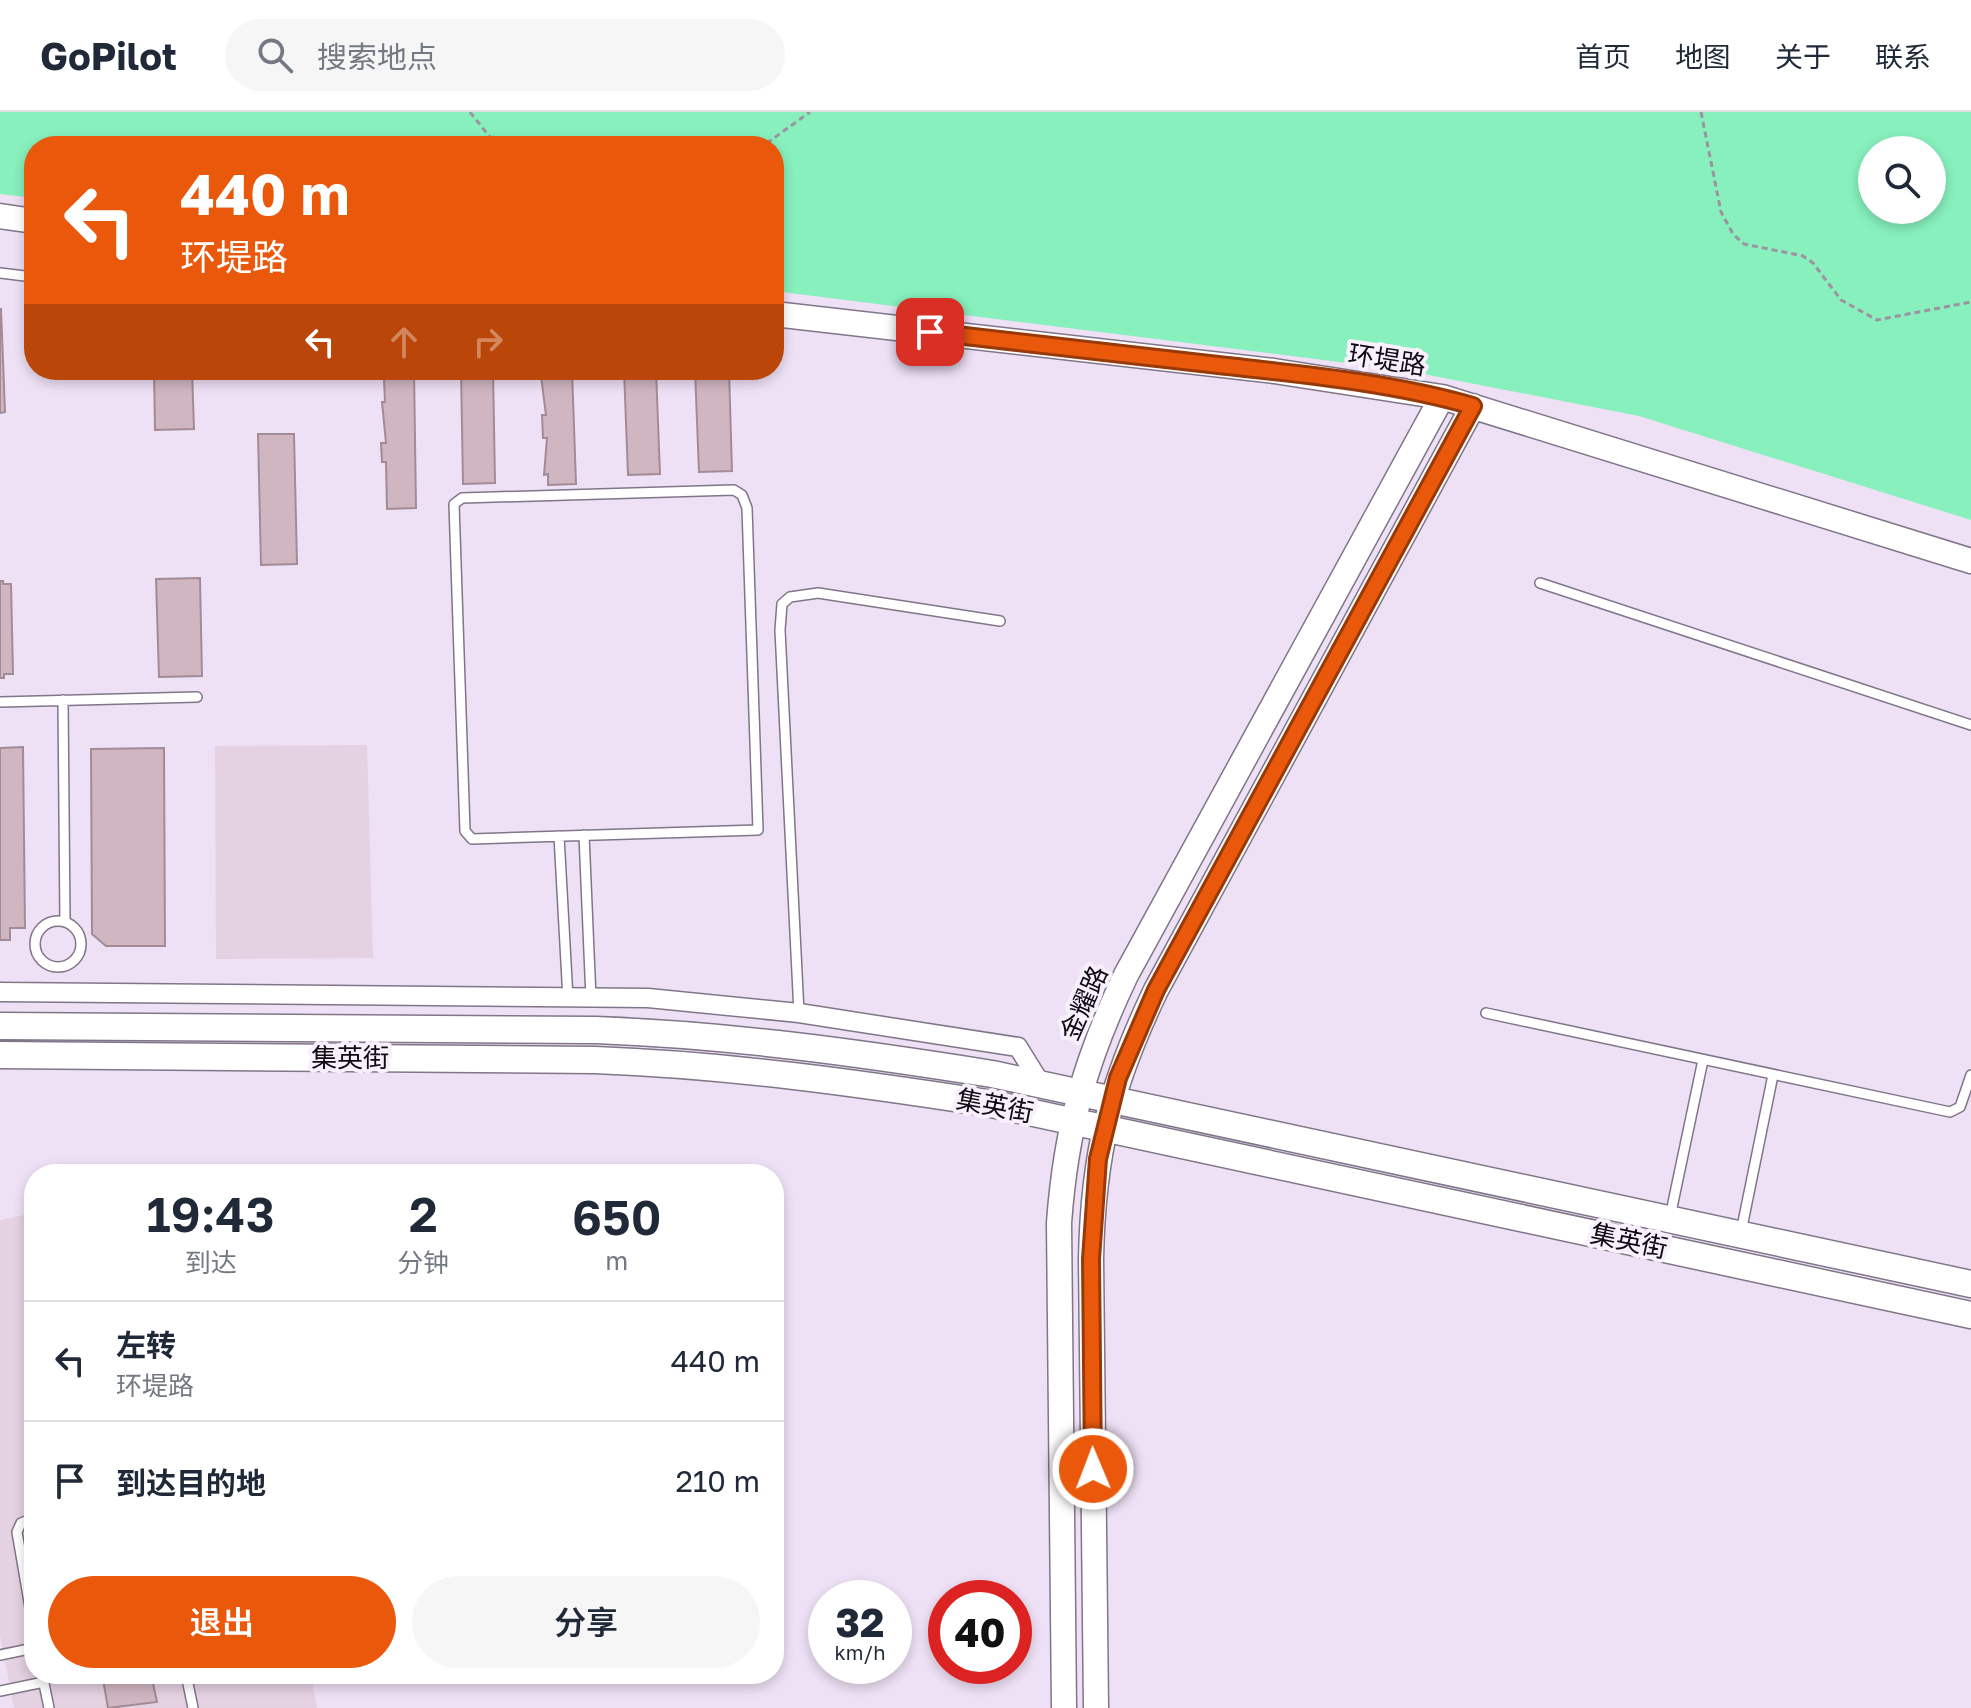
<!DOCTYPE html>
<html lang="zh">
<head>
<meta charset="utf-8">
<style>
  body { margin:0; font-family:"Golos Text","Noto Sans SC",sans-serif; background:#f6f6f7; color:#1f2937; height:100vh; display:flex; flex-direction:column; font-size:30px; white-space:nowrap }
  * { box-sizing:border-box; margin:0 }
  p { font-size:26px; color:#747a83 }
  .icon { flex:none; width:44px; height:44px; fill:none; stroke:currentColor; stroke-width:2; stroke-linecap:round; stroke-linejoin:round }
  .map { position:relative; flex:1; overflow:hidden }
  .drawer { position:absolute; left:24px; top:1052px; width:760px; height:520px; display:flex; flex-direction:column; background:#fff; border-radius:32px; box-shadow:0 4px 12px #0003 }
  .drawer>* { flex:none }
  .top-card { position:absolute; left:24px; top:24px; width:760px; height:244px; border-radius:32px; box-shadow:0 4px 12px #0003; background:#ea580c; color:#fff; overflow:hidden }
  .controls { position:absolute; left:1858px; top:24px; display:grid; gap:16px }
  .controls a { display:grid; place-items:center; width:88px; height:88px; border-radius:50%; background:#fff; box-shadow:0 4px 12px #0003; font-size:40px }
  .speed { position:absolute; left:808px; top:1468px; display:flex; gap:16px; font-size:40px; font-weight:700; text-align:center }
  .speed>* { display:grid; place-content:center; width:104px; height:104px; border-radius:50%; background:#fff; box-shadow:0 4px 12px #0003; line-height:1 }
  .speed small { font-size:20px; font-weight:400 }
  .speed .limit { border:12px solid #d22; background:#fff; color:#111 }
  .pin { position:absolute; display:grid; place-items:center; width:68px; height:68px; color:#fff; margin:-34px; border-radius:16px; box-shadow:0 4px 12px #0006 }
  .me { position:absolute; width:88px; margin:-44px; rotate:359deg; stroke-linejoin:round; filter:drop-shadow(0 0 6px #0008) }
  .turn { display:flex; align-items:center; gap:28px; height:168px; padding:0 24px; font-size:36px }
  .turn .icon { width:104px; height:104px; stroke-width:2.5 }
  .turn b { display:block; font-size:56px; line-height:68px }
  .lanes { display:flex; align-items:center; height:76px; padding:0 24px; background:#0003; justify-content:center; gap:40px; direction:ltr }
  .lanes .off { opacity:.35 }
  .eta { display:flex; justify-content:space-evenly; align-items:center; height:136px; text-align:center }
  .eta b { font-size:48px; font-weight:600; line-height:56px }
  .primary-button { display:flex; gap:16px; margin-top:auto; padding:16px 24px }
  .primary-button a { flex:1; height:92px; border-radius:48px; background:#ea580c; color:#fff; font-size:32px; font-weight:600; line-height:92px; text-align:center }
  .primary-button a+a { background:#f6f6f7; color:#1f2937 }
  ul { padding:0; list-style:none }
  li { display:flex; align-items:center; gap:24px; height:120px; padding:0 24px; border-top:2px solid #e0e1e3 }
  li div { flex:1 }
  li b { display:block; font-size:30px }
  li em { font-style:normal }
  header { display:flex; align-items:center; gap:48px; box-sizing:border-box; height:112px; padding:0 40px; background:#fff; border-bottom:2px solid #e0e1e3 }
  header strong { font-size:38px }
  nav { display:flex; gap:44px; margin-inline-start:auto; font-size:28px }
  .search { width:560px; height:72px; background:#f6f6f7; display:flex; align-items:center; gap:20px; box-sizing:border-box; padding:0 28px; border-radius:44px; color:#747a83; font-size:30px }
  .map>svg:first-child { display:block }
  .commercial { fill:#e4d1e2 }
  .green { fill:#87f0bd; fill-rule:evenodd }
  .building { fill:#d0b6c1; stroke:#a38b95; stroke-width:2 }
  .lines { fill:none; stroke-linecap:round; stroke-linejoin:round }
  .service-casing { stroke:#817588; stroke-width:12 }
  .minor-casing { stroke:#817588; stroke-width:21 }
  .tertiary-casing { stroke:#817588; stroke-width:27 }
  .secondary-casing { stroke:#817588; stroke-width:29 }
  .path { stroke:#9d92a2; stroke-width:3; stroke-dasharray:6 4; stroke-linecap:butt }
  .service { stroke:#fff; stroke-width:9 }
  .minor { stroke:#fff; stroke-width:18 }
  .tertiary { stroke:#fff; stroke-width:24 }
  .secondary { stroke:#fff; stroke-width:26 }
  .route-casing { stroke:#983908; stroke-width:20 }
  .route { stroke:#ea580c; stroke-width:14 }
  .labels { text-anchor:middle; stroke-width:8; stroke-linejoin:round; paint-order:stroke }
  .street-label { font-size:26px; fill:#100b12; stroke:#f8f0fc }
</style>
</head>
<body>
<header>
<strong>GoPilot</strong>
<div class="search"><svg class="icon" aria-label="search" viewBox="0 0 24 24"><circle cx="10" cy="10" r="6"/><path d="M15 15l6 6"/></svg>搜索地点</div>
<nav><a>首页</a><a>地图</a><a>关于</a><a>联系</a></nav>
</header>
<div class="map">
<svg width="1971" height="1596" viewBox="0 0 1971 1596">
  <rect width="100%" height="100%" fill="#eee0f5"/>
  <!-- commercial -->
  <path class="commercial" d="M367,633L373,846L216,847L215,634Z
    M34,1101V1562H311L317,1596H14L0,1523V1108Z"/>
  <!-- green -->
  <path class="green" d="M0,0H1971V408L1639,304L1403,258L774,179V34H34V86L0,82ZM1872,38H1932V98H1872Z"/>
  <!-- building -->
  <path class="building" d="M1,197L5,300L0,301V197Z
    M154,258H192L194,317L155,318Z
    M380,258H414L416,396L387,397L386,350H382L381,331H386L382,290H385L384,267H381Z
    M461,258H493L495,371L463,372Z
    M544,258H572L576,372L548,373V362L544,363L547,326H543L542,303H546L541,264H544Z
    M624,258H656L660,362L628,363Z
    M695,258H729L732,359L699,360Z
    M258,322H294L297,452L261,453Z
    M200,466L202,564L159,565L156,467Z
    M0,469H3V472H11L13,562H4V566H0Z
    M23,635L25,816H10V828H0V636Z
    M164,636L165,834H106L92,822L91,637Z
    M102,1562H151L157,1590L108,1596Z"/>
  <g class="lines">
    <defs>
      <path id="service" d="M0,161L25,164
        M734,378L742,383L747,396L758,718L472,727L465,719L454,392L462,386Z
        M1540,471L1971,613
        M63,588L65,810
        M0,590L197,585
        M584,723L591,887
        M559,724L568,887
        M35 832a23 23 0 1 1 46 0a23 23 0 1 1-46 0Z
        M799,901L780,518L782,492L790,485L818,481L1000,509
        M1486,901L1950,1000L1960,995L1971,963
        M1670,1105L1703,948
        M1741,1120L1773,963
        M34,1406L21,1411L17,1420L34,1519
        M0,1543L34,1536
        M42,1562L49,1596
        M186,1562L193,1596
        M0,1579L44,1570"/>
      <path id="minor" d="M0,880L648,886L799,901L1018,935L1041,972"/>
      <path id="tertiary" d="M0,104L34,109
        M774,202L1274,259L1442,285L1971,449
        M1064,1596L1059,1111C1066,1016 1085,949 1126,863L1442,285
        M1096,1596L1091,1147C1093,1041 1110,974 1156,878L1473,294"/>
      <path id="secondary" d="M0,914L596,918C730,923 860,941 992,962L1971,1172
        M0,943L595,948C728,953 857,971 987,991L1971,1203"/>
    </defs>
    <!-- service casing -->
    <use href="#service" class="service-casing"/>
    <!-- minor casing -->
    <use href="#minor" class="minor-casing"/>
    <!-- tertiary casing -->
    <use href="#tertiary" class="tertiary-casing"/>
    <!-- secondary casing -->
    <use href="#secondary" class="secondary-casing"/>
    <!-- path -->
    <path class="path" d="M470,0L497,34
      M1701,0L1721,100L1733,122L1744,132L1803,144L1813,151L1841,188L1877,208L1971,190
      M757,34L767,31L810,0"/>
    <!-- service -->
    <use href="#service" class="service"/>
    <!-- minor -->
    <use href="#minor" class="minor"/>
    <!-- tertiary -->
    <use href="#tertiary" class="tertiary"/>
    <!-- secondary -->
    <use href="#secondary" class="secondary"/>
  </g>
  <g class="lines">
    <defs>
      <path id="route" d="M930,220C1029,231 1128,242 1227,254C1309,263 1393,271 1473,294L1156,878L1118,966L1098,1047L1091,1147L1093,1357"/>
    </defs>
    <!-- route casing -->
    <use href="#route" class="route-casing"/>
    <!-- route -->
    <use href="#route" class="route"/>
  </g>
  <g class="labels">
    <!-- street labels -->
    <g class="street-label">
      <text transform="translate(1387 248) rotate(9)" y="9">环堤路</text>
      <text transform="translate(1084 891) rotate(-66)" y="9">金耀路</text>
      <text x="350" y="955">集英街</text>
      <text transform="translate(995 994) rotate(11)" y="9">集英街</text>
      <text transform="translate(1629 1129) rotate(12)" y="9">集英街</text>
    </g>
  </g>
</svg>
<div class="controls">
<a><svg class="icon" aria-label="search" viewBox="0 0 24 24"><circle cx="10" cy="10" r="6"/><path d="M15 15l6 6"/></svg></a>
</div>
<div class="speed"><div>32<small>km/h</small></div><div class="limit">40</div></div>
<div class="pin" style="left:930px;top:220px;background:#d93025"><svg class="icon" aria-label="arrive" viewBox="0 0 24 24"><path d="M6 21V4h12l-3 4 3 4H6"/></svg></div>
<svg class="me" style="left:1093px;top:1357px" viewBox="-20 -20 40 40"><circle r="17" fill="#ea580c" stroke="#fff" stroke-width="3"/><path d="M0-11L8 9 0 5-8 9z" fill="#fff"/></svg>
<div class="top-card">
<div class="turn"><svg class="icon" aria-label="left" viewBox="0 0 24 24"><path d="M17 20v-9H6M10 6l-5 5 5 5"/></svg><div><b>440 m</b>环堤路</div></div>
<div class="lanes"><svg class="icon" aria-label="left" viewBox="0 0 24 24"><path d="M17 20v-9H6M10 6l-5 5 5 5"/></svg><svg class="icon off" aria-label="ahead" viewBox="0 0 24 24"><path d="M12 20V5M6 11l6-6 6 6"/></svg><svg class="icon off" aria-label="right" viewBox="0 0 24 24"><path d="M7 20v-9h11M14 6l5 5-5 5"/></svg></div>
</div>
<section class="drawer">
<div class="eta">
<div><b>19:43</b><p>到达</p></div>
<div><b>2</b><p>分钟</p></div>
<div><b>650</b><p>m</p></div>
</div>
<ul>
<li><svg class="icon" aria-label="left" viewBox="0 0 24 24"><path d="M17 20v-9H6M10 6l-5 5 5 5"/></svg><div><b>左转</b><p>环堤路</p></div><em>440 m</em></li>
<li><svg class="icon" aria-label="arrive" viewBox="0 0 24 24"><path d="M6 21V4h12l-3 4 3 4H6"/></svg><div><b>到达目的地</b></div><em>210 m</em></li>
</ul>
<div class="primary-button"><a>退出</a><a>分享</a></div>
</section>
</div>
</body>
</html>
